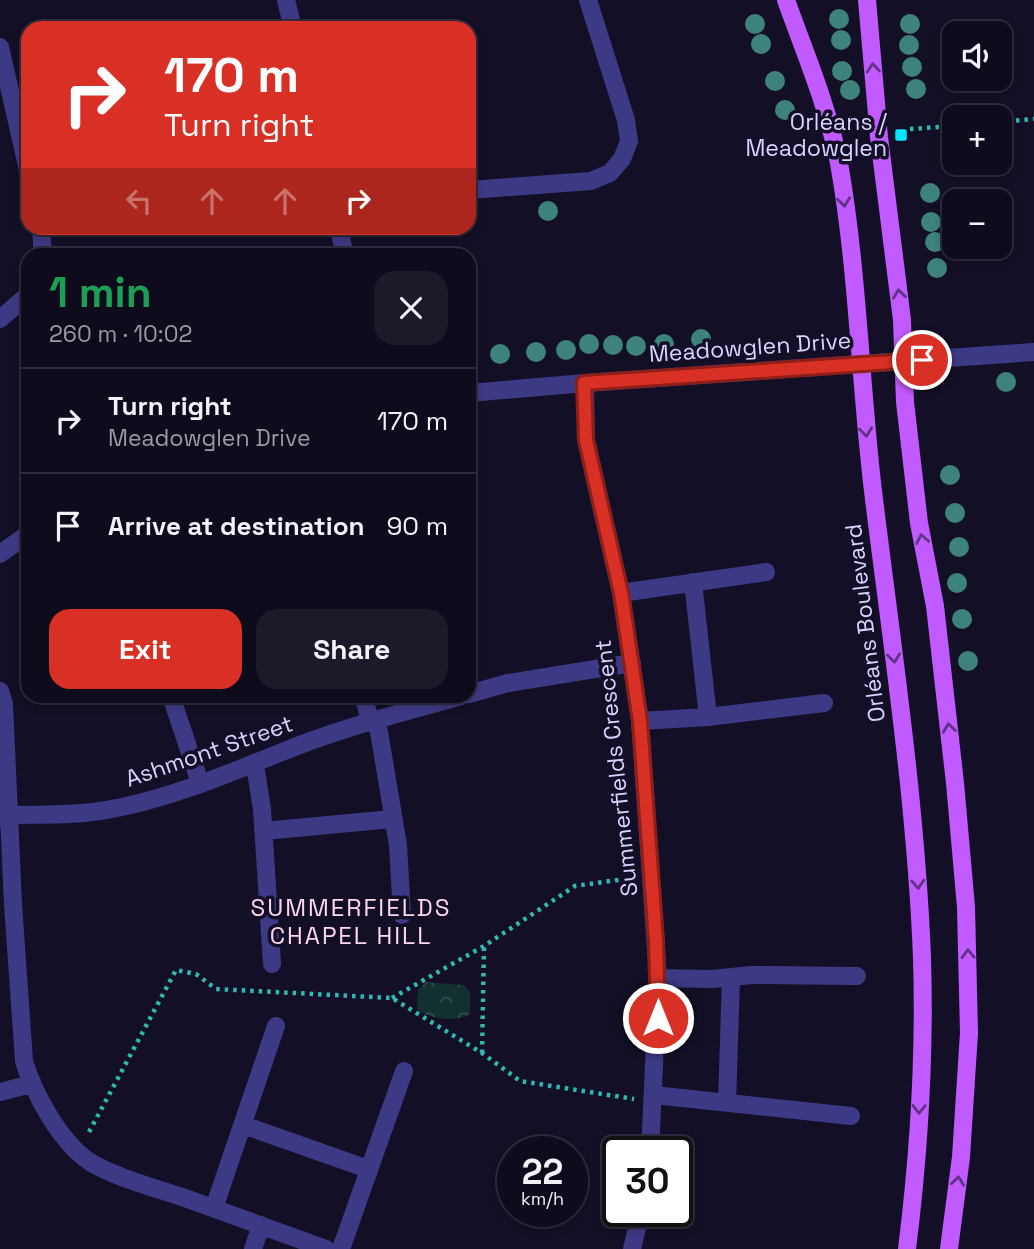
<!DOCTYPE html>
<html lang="en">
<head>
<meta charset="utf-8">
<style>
  body { margin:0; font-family:"Space Grotesk",sans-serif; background:#1c1929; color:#f1f3f6; height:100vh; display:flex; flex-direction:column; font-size:26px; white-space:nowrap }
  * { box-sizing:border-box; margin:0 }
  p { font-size:23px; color:#9b9ba3 }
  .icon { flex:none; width:38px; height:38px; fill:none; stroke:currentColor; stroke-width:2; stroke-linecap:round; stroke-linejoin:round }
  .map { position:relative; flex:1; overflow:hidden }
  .sheet { position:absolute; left:21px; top:248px; width:455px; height:455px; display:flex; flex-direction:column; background:#0e0b1c; border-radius:21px; box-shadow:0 4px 10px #0003,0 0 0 2px #2e2b3b }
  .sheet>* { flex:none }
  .top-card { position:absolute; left:21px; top:21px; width:455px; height:214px; border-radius:21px; box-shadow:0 4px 10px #0003,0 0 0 2px #2e2b3b; background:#d93025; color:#fff; overflow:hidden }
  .fabs { position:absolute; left:942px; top:21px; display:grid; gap:14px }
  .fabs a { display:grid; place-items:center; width:70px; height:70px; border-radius:14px; background:#0e0b1c; box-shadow:0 4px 10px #0003,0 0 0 2px #2e2b3b; font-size:35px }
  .speed { position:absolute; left:497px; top:1136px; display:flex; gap:14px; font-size:35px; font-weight:700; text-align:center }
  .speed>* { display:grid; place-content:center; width:91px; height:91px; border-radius:50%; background:#0e0b1c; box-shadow:0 4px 10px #0003,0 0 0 2px #2e2b3b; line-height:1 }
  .speed small { font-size:18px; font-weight:400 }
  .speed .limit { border:4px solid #111; border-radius:10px; background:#fff; color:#111 }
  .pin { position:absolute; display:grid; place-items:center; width:60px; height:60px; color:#fff; margin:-30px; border:4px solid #fff; border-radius:50%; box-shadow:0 2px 7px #0007 }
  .me { position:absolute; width:77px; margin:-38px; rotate:0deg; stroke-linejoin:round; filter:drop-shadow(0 0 5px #0008) }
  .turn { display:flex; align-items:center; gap:24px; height:147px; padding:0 28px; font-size:32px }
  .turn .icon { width:91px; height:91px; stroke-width:2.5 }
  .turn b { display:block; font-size:49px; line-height:60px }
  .lanes { display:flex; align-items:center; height:66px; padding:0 28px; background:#0003; justify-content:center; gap:35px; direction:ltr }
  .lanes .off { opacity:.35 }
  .round { display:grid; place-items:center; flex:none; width:74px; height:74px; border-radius:21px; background:#1c1929 }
  .headline { display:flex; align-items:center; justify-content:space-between; height:119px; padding:0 28px }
  h1 { font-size:42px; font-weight:800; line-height:52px; color:#1e9e55 }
  .cta { display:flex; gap:14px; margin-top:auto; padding:14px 28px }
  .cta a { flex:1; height:80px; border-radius:21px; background:#d93025; color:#fff; font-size:28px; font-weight:800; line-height:80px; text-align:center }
  .cta a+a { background:#1c1929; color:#f1f3f6 }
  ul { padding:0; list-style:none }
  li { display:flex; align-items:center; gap:21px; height:105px; padding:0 28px; border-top:2px solid #2e2b3b }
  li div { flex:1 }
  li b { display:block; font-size:26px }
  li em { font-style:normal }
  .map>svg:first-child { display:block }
  .forest { fill:url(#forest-crowns) }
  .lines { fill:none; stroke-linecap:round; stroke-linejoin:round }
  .path { stroke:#2fb8b0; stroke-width:4.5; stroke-dasharray:3.5 5; stroke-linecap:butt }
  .minor { stroke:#3d3a85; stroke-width:18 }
  .major { stroke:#c25bff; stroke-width:18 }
  .tree { fill:#3d827b }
  .oneway { stroke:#623188 }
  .route-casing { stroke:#8d1f18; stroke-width:18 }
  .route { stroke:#d93025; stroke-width:12 }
  .poi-dot { fill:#00e5ff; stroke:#130f26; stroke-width:2.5 }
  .labels { text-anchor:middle; stroke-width:7; stroke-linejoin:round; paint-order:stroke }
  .poi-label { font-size:23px; fill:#d9d4ff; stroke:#130f26; text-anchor:end }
  .street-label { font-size:23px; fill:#d9d4ff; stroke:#130f26 }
  .neighbourhood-label { font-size:24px; letter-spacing:2px; fill:#ffd6f0; stroke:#130f26 }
</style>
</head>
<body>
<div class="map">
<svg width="1034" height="1249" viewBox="0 0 1034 1249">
  <defs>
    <pattern id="forest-crowns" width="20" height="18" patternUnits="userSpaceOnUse" patternTransform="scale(1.75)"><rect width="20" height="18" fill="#12302f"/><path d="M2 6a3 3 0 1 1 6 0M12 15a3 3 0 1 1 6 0" fill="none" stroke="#344d4e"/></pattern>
  </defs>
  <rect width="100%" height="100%" fill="#130f26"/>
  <!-- forest -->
  <path class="forest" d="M426,982L464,985L470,992V1014C457,1023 428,1019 417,1009L418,990Z"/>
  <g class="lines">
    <!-- path -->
    <path class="path" d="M999,122L1034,119
      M910,129L954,126
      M392,998L484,946L575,886L632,878
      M482,1053L484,947
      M89,1132L176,970L196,974L216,989L392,998L482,1053L520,1081L634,1099"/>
    <!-- minor -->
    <path class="minor" d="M286,0L293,28
      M0,47L28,170
      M469,190L591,181L610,173L622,159L629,141L626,120L588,0
      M41,228L43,256
      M339,228L345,256
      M0,319L28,295
      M585,383L586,440L621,593L640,721L658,978L650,1152
      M469,393L585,383L1034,352
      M0,554L28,534
      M693,582L708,717
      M621,593L766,572
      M0,691L4,704L13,904L24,1061C34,1094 60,1142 90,1162C114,1177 158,1189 185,1198C232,1215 279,1232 326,1249
      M469,694L508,683L632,663
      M171,696L200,783
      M363,696L371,723
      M377,720L398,845L402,915
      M640,721L708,717L824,703
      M255,765L262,809L272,964
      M0,818L9,815C39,814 70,816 100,811C161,802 225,775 282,752C339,728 402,713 461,696
      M264,831L392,819
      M658,978L712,979L751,975L857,976
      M0,1092L31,1084
      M654,1095L851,1116
      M727,1103L731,978
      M243,1125L368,1169
      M214,1208L276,1026
      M253,1249L261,1225
      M341,1249L404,1071
      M632,1249L641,1211"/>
    <!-- major -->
    <path class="major" d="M786,0C805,53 828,107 839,163C858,271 860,382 873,491C892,646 916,802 922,958C925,1055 919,1153 907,1249
      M867,0L879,137L902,320L905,402L919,523L935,606L955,783L966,907L969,1033L961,1157L949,1249"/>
  </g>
  <!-- trees -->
  <g class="tree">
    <circle cx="839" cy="19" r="10"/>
    <circle cx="755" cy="24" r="10"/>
    <circle cx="910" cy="24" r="10"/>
    <circle cx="841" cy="40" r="10"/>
    <circle cx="761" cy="44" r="10"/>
    <circle cx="909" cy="45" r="10"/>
    <circle cx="912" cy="67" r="10"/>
    <circle cx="842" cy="71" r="10"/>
    <circle cx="775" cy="81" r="10"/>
    <circle cx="916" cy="89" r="10"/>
    <circle cx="850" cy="90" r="10"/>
    <circle cx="785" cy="110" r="10"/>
    <circle cx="930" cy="193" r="10"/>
    <circle cx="548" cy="211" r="10"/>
    <circle cx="931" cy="222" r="10"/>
    <circle cx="935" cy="242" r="10"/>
    <circle cx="937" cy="268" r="10"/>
    <circle cx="701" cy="339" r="10"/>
    <circle cx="589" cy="344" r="10"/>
    <circle cx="664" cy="344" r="10"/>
    <circle cx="613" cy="345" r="10"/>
    <circle cx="636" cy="346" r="10"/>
    <circle cx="566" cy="350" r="10"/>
    <circle cx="536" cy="352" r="10"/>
    <circle cx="500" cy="354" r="10"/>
    <circle cx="1006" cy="382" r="10"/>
    <circle cx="950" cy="475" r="10"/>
    <circle cx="955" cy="513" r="10"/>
    <circle cx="959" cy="547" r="10"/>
    <circle cx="957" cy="583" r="10"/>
    <circle cx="962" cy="619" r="10"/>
    <circle cx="968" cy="661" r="10"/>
  </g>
  <!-- one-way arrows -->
  <defs><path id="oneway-chevron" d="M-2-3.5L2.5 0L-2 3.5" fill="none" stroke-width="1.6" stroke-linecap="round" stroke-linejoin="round" transform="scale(1.75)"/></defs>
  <g class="oneway">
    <use href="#oneway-chevron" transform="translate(873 68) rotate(-95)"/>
    <use href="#oneway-chevron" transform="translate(844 202) rotate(83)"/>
    <use href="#oneway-chevron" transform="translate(899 294) rotate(-97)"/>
    <use href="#oneway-chevron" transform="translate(866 432) rotate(83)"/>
    <use href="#oneway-chevron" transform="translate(922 539) rotate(-101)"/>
    <use href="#oneway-chevron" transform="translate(894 658) rotate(83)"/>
    <use href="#oneway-chevron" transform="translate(949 728) rotate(-97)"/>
    <use href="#oneway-chevron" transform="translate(918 884) rotate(86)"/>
    <use href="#oneway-chevron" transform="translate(968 954) rotate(-92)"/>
    <use href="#oneway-chevron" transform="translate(919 1109) rotate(91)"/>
    <use href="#oneway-chevron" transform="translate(958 1181) rotate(-83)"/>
  </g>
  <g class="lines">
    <defs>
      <path id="route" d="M658,1018L656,941L640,721L621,593L586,440L584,383L922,360"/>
    </defs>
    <!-- route casing -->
    <use href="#route" class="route-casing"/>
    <!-- route -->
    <use href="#route" class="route"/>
  </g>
  <!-- markers -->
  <rect class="poi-dot" x="894" y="128" width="14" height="14" rx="3.5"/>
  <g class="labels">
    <!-- poi labels -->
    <g class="poi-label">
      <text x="887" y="130">Orléans /<tspan x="887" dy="26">Meadowglen</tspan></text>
    </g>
    <!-- street labels -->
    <g class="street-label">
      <text transform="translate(750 347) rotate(-4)" y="8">Meadowglen Drive</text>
      <text transform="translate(865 623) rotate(-97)" y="8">Orléans Boulevard</text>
      <text transform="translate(209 751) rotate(-19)" y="8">Ashmont Street</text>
      <text transform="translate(616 768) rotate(-96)" y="8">Summerfields Crescent</text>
    </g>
    <!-- neighbourhood labels -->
    <g class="neighbourhood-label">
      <text x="351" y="916">SUMMERFIELDS<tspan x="351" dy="28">CHAPEL HILL</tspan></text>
    </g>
  </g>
</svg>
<div class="fabs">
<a><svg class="icon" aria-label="sound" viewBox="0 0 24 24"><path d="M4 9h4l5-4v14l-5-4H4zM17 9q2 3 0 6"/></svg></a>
<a>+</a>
<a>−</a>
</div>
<div class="speed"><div>22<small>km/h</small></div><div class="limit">30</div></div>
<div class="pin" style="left:922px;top:360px;background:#d93025"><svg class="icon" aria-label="arrive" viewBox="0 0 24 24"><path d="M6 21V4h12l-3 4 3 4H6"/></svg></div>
<svg class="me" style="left:658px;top:1018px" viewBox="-20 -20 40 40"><circle r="17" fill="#d93025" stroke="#fff" stroke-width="3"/><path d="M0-11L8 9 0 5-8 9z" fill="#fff"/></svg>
<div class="top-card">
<div class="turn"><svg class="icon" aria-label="right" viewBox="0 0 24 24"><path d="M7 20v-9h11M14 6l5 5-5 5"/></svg><div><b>170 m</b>Turn right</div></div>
<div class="lanes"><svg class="icon off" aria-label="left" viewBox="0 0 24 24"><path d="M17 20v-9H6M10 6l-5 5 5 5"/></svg><svg class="icon off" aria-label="ahead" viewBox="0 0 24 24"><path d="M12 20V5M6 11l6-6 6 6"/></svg><svg class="icon off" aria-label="ahead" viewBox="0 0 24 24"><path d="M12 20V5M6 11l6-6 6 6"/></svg><svg class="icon" aria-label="right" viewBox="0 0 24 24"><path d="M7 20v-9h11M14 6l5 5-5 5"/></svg></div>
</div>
<section class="sheet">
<div class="headline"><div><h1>1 min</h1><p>260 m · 10:02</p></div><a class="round"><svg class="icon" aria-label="close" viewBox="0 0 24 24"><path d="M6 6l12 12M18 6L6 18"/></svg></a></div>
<ul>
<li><svg class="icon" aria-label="right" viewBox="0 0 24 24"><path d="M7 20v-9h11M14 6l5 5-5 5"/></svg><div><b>Turn right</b><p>Meadowglen Drive</p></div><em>170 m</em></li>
<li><svg class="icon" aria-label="arrive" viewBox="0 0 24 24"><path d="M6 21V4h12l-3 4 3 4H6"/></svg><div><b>Arrive at destination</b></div><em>90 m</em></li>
</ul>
<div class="cta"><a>Exit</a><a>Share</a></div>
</section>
</div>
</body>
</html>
